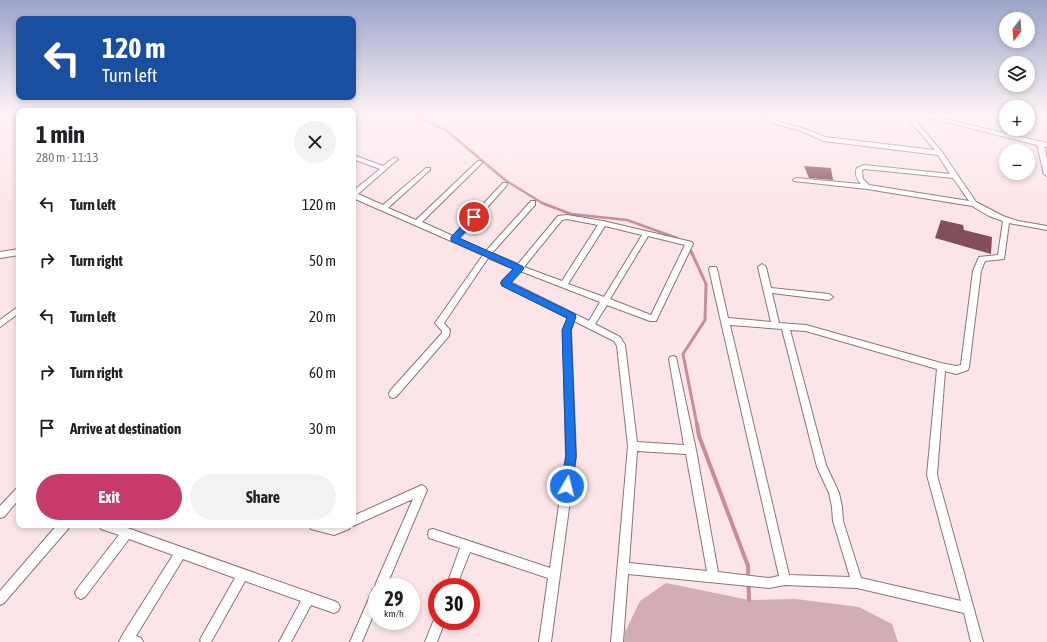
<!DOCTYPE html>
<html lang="en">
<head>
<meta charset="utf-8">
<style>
  body { margin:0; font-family:"Asap Condensed",sans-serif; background:#f2f2f2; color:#202124; height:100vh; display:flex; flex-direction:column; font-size:15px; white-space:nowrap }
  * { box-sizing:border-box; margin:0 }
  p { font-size:13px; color:#757577 }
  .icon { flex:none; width:22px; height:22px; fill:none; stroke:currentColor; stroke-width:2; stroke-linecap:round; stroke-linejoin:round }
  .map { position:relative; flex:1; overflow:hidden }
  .sheet { position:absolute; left:16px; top:108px; width:340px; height:420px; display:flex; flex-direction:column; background:#fff; border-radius:8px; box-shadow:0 2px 6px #0003 }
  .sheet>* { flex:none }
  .top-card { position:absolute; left:16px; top:16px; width:340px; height:84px; border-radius:8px; box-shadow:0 2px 6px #0003; background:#1a4fa0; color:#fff; overflow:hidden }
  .needle { width:26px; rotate:197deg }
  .tools { position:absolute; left:999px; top:12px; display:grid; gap:8px }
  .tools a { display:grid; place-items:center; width:36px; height:36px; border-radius:50%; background:#fff; box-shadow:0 2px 6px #0003; font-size:20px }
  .speed { position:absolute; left:368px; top:578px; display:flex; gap:8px; font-size:20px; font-weight:700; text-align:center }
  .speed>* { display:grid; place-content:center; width:52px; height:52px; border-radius:50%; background:#fff; box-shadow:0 2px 6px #0003; line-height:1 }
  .speed small { font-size:10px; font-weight:400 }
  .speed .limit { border:6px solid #d22; background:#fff; color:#111 }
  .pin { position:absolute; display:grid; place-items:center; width:34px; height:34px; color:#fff; margin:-17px; border:2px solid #fff; border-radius:50%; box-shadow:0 1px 4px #0007 }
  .me { position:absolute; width:44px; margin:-22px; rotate:8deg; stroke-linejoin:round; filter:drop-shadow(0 0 3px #0008) }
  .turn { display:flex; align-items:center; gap:14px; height:84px; padding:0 20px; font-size:18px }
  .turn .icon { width:52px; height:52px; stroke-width:2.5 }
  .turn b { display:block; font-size:28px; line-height:34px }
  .round { display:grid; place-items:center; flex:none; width:42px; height:42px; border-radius:21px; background:#f2f2f2 }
  .head { display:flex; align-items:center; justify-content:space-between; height:68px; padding:0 20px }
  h1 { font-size:24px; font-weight:700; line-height:30px }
  .cta { display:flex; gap:8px; margin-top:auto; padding:8px 20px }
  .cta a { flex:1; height:46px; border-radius:24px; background:#c73a69; color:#fff; font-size:16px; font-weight:700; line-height:46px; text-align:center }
  .cta a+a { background:#f2f2f2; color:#202124 }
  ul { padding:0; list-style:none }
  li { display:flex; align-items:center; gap:12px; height:56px; padding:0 20px }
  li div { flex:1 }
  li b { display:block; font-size:15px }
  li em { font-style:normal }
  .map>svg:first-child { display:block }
  .green { fill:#d2adb5 }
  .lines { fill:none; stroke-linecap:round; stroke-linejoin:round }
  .stream-far2 { stroke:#c88d9a; stroke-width:2.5 }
  .stream-far1 { stroke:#c88d9a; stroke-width:3 }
  .stream { stroke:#c88d9a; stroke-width:4 }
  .building { fill:#834e5b }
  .street-casing { stroke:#8d7378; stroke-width:2 }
  .street { fill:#fff; fill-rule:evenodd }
  .route { fill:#1a73e8; stroke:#114b97 }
</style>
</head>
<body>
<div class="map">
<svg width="1047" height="642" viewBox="0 0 1047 642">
  <rect width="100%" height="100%" fill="#fce5e9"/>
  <!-- green -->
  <path class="green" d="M666,583L749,600L796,599L859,607L892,624L898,642H624L625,632L640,601Z"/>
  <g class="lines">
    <!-- stream-far2 -->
    <path class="stream-far2" d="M414,115L447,131L505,180L542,203L571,214L627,220L677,238L681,242
      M688,248L691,252"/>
    <!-- stream-far1 -->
    <path class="stream-far1" d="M691,251L706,284L705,320L683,354L697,425"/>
    <!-- stream -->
    <path class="stream" d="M697,424L699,436L748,566L749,600"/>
  </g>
  <!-- building -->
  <path class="building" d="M804,166L831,168L833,180L809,178Z
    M941,220L963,225L964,230L992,237L991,254L935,238Z"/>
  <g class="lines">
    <defs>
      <path id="street" d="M756,115H764L780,122L805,129L825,137L935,150L908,119L909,115H915L914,119L942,152L976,202L1003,216L1018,221L1047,226V230L1009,223L1004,259L985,261L981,271L969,367L968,370L956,374L945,371L937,475L983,642H971L964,613L857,588L785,585L769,588L628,574L623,642H611L628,446L617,346L614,341L574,321L571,330L576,456L551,642H539L548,578L470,552L456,587H446L460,548L429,538L428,534L429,530L433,529L550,568L566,456L563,330L568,318L502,285L501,283L502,281L514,269L488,258L444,323L450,330L449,336L396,397L393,398L390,397L389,394L390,391L442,333V331L435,323L483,255L353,198V191L380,169L353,159V155L383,166L395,157L398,159L358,194L383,205L426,168H430V170L388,208L416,220L478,161H482V163L422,222L453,236L503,183H507V185L459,239L486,251L531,201H535V205L492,253L518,264L558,216L567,215L603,221L692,242L693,244L656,321H650L607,305L595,324L620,337L625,345L637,442L684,445L669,359L670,357L673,356L676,357L696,450L718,572L769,578L779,576L709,269L710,267H716L717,269L728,318L771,322L758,267L762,264L766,267L771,288L829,294L833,297L829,300L772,293L779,323L806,325L941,363L956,366L961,365L973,271L979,257L998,255L1003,221L989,216L972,206L867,189L794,181L793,180L796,178L861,184C857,179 854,174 857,168L864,165L950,174L938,155L824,141L801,131L776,124ZM865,169L953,178L969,201L869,185L863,179L862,170ZM567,219L598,225L562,281L524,267L562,220ZM605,226L642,235L604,297L568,284ZM648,236L685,245L651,315L610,299ZM520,271L600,302L589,321L510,282ZM730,325L782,329L817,467L829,493L832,507L833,521L850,577L789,575ZM790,330L806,331L937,369L927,475L961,601L861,578L843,521L842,507L839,493L826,465ZM637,451L686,454L707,571L629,563Z
        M918,115H928L1047,143V147L1044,146L1047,160V176L1044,174L1037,145Z
        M19,249V255L0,258V252Z
        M19,306V313L0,327V320Z
        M422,485L425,487L427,490L386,587H377V606L362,642H350L373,589L375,588L376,583L413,499L353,526L350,525H353V516Z
        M19,487V499L4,517L0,518V506L16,489Z
        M57,525H69L68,529L4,603L0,605V591Z
        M100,525H119L334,601L338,603L340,607L338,611L334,613L311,605L291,642H279L301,601L245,581L211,642H201L200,640L202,636L235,578L183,559L136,636L141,638L143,642H119L123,634L173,555L129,539L85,597L81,599L77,597L75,593L77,589L119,535L101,529Z
        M310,525H350L349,529L334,535L311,529Z
        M437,616V621H445L437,642H425L435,617Z"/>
    </defs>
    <!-- street casing -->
    <use href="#street" class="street-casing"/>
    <!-- street -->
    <use href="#street" class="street"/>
  </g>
  <!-- sky -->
  <linearGradient id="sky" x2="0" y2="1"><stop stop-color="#9ba4c9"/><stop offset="0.56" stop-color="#fef3f5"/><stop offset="1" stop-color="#fef3f5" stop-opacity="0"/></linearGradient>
  <rect width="1047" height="205" fill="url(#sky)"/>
  <!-- route -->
  <path class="route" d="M474,214L478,217L477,219L459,238L522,266L524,268L522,271L511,283L575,314L576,317L571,330L576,456L572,486L571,489L567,491L563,489L561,486L566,456L562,330L567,318L502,286L501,283L502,281L513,269L451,241V237L472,215Z"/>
</svg>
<div class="tools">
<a><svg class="needle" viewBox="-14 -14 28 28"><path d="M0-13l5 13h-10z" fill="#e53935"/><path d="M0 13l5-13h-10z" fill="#757577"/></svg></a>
<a><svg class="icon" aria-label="layers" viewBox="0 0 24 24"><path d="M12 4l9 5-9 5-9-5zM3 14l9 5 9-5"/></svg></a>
<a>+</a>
<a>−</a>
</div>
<div class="speed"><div>29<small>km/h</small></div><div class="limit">30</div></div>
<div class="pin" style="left:474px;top:217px;background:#d93025"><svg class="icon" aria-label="arrive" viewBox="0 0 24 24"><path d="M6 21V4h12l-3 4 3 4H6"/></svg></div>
<svg class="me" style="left:567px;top:486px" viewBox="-20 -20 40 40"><circle r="17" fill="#1a73e8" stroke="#fff" stroke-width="3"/><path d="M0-11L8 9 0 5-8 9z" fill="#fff"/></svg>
<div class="top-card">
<div class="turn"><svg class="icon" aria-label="left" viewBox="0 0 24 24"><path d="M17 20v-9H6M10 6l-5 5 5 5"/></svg><div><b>120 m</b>Turn left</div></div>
</div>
<section class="sheet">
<div class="head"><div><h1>1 min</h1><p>280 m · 11:13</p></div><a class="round"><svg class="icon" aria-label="close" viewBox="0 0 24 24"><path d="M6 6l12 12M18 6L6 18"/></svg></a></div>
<ul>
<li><svg class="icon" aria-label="left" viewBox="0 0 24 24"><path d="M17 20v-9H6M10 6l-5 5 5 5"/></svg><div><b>Turn left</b></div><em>120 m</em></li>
<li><svg class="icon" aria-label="right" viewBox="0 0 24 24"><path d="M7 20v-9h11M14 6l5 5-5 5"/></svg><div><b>Turn right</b></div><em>50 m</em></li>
<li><svg class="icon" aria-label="left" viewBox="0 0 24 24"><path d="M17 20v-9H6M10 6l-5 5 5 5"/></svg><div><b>Turn left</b></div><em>20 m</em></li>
<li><svg class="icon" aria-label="right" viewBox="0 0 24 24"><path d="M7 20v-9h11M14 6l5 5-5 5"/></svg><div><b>Turn right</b></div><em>60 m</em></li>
<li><svg class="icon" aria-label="arrive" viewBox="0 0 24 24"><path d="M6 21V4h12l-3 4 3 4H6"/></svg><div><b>Arrive at destination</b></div><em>30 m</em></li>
</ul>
<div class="cta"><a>Exit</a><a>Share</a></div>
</section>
</div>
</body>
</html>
